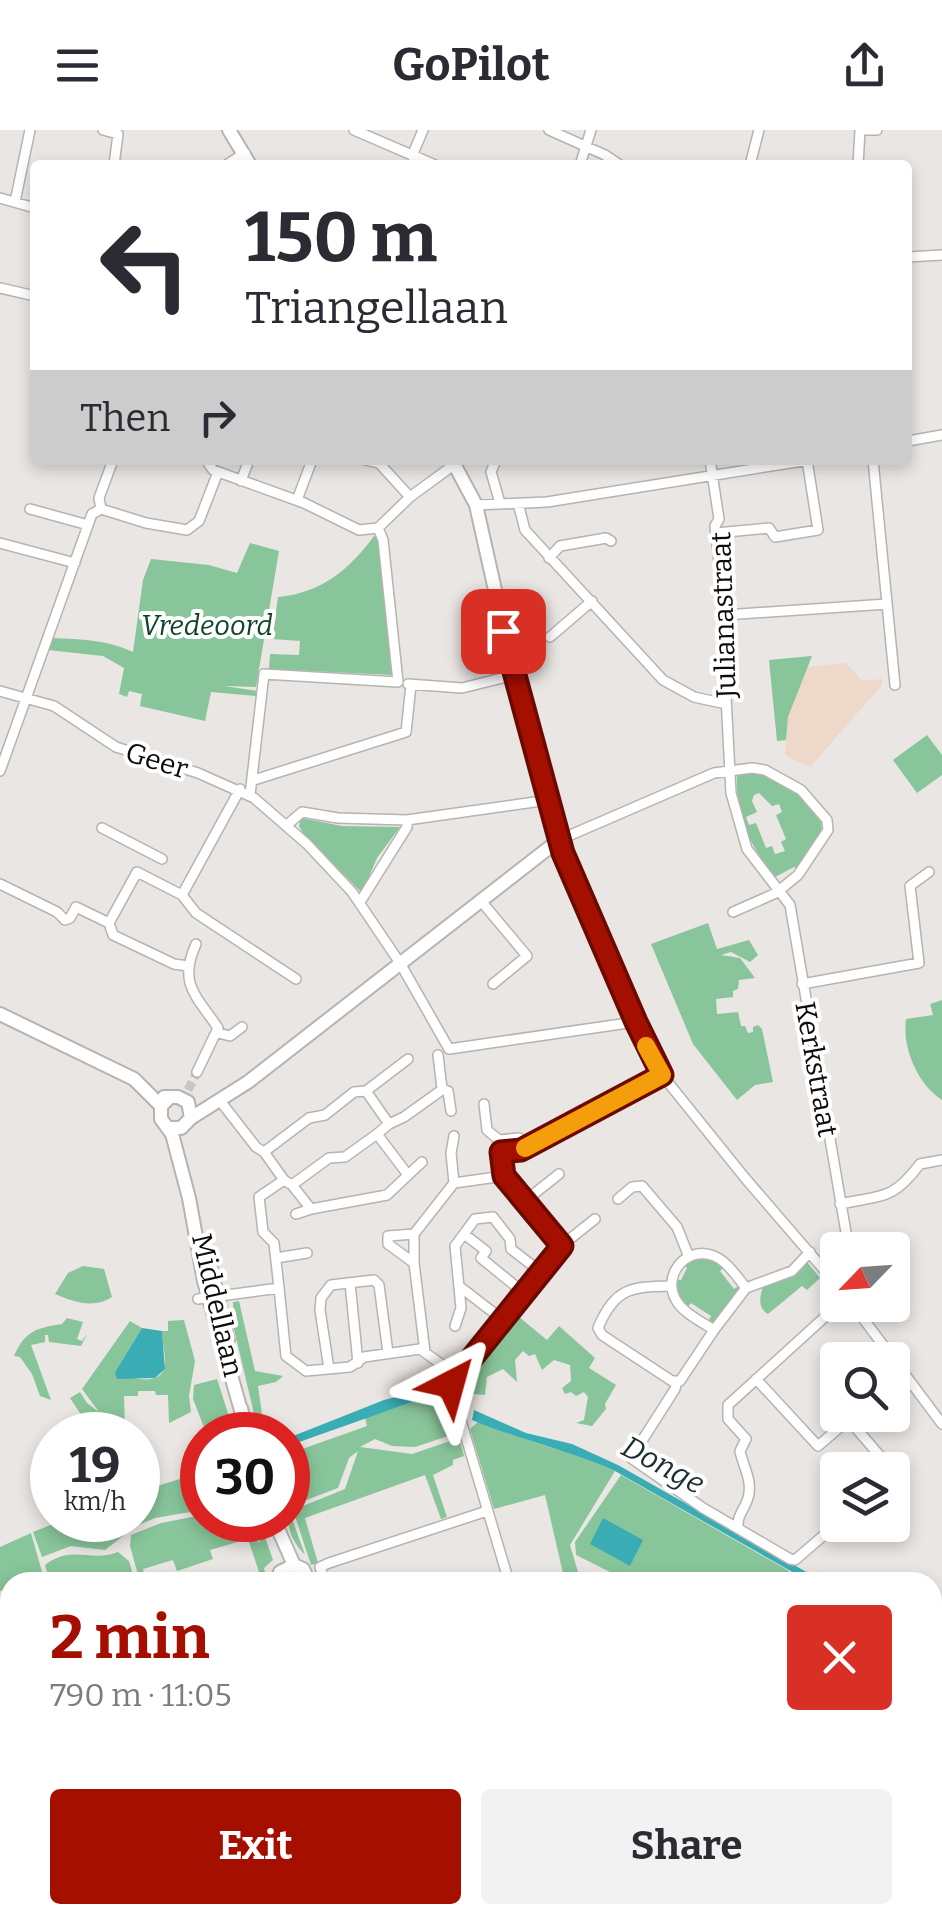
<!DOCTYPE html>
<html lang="en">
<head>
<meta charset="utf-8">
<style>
  body { margin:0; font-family:Bitter,serif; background:#f2f2f3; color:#2b2b33; height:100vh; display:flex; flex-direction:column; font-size:38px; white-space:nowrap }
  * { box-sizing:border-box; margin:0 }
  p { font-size:32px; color:#7c7c81 }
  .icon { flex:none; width:55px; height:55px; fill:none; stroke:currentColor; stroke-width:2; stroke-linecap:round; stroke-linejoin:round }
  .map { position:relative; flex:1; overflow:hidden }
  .details { position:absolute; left:0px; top:1442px; width:942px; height:352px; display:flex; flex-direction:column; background:#fff; border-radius:30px 30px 0 0; box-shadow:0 5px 15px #0003 }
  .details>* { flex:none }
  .banner { position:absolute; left:30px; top:30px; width:882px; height:305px; border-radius:10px; box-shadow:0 5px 15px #0003; background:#fff; color:#2b2b33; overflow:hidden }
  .needle { width:65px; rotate:245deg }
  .buttons { position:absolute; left:820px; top:1102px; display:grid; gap:20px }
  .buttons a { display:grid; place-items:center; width:90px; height:90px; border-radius:10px; background:#fff; box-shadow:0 5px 15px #0003; font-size:50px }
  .speed { position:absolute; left:30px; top:1282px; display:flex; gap:20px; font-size:50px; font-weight:700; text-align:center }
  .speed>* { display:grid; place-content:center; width:130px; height:130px; border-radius:50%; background:#fff; box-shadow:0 5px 15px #0003; line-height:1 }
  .speed small { font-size:25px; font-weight:400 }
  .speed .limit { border:15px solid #d22; background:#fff; color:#111 }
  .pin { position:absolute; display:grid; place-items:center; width:85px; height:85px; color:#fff; margin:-42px; border-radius:20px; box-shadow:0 5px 15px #0006 }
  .me { position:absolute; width:110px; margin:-55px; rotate:39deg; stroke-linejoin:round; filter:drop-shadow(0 0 8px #0008) }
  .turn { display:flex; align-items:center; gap:35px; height:210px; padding:0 50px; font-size:45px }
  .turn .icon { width:130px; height:130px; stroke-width:2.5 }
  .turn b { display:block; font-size:70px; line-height:85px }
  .then { display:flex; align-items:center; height:95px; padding:0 50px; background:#0003; gap:20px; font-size:38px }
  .round { display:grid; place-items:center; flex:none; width:105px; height:105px; border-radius:10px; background:#f2f2f3 }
  .headline { display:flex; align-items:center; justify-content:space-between; height:170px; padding:0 50px }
  h1 { font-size:60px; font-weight:700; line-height:75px; color:#a40f00 }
  .button { display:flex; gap:20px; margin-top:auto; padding:20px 50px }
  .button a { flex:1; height:115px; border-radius:10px; background:#a40f00; color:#fff; font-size:40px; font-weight:700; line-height:115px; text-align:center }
  .button a+a { background:#f2f2f3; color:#2b2b33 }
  header { display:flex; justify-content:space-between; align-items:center; height:130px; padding:0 50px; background:#fff; font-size:45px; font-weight:700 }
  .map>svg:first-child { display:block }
  .education { fill:#edd8ca }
  .green { fill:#88c59a; fill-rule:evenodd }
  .water { fill:#3aadb4 }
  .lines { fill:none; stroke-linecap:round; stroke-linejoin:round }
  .street-tunnel { stroke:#c9c5c3; stroke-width:9; stroke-dasharray:9 4.5; stroke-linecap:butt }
  .street-casing { stroke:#b7b3b0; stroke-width:12 }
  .secondary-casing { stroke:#b7b3b0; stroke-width:16 }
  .street { stroke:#fff; stroke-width:9 }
  .secondary { stroke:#fff; stroke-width:12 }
  .route-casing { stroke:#6b0a00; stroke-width:25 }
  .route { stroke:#a40f00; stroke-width:18 }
  .slow { stroke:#f59e0b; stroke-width:18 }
  .labels { text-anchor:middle; stroke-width:8; stroke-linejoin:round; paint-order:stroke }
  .street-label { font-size:28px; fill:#0d0c0b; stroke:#fff }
  .park-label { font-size:28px; font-style:italic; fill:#104626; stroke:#fff }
  .water-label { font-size:30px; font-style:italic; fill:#1a2e2f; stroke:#fff }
</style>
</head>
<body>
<header><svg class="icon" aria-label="menu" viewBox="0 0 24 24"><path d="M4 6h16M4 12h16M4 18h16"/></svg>GoPilot<svg class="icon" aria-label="share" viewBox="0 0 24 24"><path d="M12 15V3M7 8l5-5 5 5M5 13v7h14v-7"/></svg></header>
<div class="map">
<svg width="942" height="1794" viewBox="0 0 942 1794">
  <rect width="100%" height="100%" fill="#eae6e3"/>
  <!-- education -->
  <path class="education" d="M846,533L862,551L882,549V555L810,637L785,625L788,587L807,537Z"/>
  <!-- green -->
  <path class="green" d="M374,406L379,409L393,545L269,539L270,524L299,525L300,511L272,509L278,467C321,463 349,440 374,406Z
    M250,413L279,421L256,557L224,556L258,561L257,566L211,562L205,591L140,576L142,564L129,561L127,567L119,564L124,538L103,526L48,520L53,508C81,509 108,510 133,522L143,450L151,429L209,435L237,443Z
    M812,526L788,587L786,610L777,611L769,530Z
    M927,605L942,625V645L917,663L893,630Z
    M737,642L768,645L795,657L821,689L822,705L800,741L794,737L775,747C749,715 735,684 737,642ZM759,663L772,676L779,674L782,682L776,685L786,709L781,712L785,721L775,724L772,716L766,718L756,693L749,695L746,687L757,682L752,671L754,665Z
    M301,688L342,696L400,697L377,728L362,763L303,703L299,696Z
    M708,793L717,819L749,810L758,825L750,832L731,822L721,825L740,828L755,848L739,850L738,859L733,861V867L716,869L717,884L738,882L741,896H745L748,903L753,902V897L758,895L762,899L773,952L755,955L737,970L693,914L651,814Z
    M942,870V970C917,954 902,917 906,889L933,885L930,874Z
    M709,1127L724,1137L720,1141L734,1159L740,1155L741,1162L711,1194L708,1192L711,1186L691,1173L687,1178L676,1164L675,1150H681L687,1138L683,1134L694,1128Z
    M807,1132L820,1148L807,1160L802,1156L768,1184C757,1177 760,1167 763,1156L794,1144Z
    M83,1136L104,1139L112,1167C94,1179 74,1172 55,1164L68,1143Z
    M239,1171L255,1241L283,1246L276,1252L258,1256L264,1298H285L295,1305L288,1308V1305H259L234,1199L233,1172Z
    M513,1182L547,1210L559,1196L595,1228L589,1238L616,1255L605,1274L606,1279L592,1296L576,1293L584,1290L588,1267L584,1262L576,1266L571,1262L565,1264L562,1258L571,1251L570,1235L554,1230L542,1240L535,1224L529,1226L523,1221L515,1230L517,1252L503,1239L487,1247L485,1265L461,1263L458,1252Z
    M67,1188L83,1192L77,1209L82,1211L87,1204L81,1216L49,1212L48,1205H45V1212L31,1215L51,1270L40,1266L32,1244L20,1227L14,1226C25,1201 36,1198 62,1194Z
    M184,1190L195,1231L189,1266L191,1282L169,1293L168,1265H156L155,1261H138V1266H124L125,1301L88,1295L70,1268L80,1262L87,1273L99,1282L82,1259L130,1191L142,1198L115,1242C129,1248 162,1258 165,1235C166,1225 162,1212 162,1201H168V1191Z
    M217,1249L235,1305H207L193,1269L194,1255Z
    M412,1272L433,1273L451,1282L457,1303L415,1317L392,1316L375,1309L360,1317L412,1324L459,1308L464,1326L453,1330V1335L433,1345L447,1387L441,1389L425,1345L305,1388L318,1433L311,1435L293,1380L345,1359L358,1321L349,1328L338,1358L288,1377L305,1425C284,1403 288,1388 288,1359L302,1353L294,1331L288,1332V1324L367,1296L365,1288Z
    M478,1292C523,1311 570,1321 615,1341L570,1415L578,1442L586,1452H565L545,1365L494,1379L470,1299Z
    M202,1342V1380L155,1388L136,1396L105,1420L71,1416L42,1427L33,1402L63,1390H138V1362Z
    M621,1345L789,1441L784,1452H630L576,1425L575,1412Z
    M202,1385V1390L234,1393L249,1409L260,1412L258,1405L238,1390H259L273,1430L264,1438L266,1448L263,1452H238L260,1445L248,1409L210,1420L213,1429L177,1441L173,1430L143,1439L146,1452H140L130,1416L131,1405L161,1393Z
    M31,1403L45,1452H10V1459L0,1461V1417Z
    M118,1422L129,1431L135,1452H50L45,1435C72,1414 91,1433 118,1422Z"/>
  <!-- water -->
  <path class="water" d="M142,1198L162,1201L165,1239L155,1248L117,1249L115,1242Z
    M418,1261L448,1269L451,1282L433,1273L412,1272L288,1316V1308L384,1270Z
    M474,1280L526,1303L572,1314L618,1335L824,1452H810L615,1341C568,1320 519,1310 472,1290Z
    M603,1388L643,1410L630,1436L590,1414Z"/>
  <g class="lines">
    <!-- street-tunnel -->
    <path class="street-tunnel" d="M188,960L197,942"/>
    <defs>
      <path id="street" d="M103,0L118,4L114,35
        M354,0L435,35
        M549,0L605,25L620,35
        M860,0H877
        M412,26L423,0
        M226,35L245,23
        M580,35L591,0
        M750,35L759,0
        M858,35L860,0
        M0,68L35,78
        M15,72L30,0
        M908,127L942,125
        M0,158L35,166
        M908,311L942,305
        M206,330L213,340L304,373L359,400L378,398
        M365,330L379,333L410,367
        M496,330L491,342L500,373
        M710,330L719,389L715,396L725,485L723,508L731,663L747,719L790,775L849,1120
        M873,330L895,555
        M241,351L249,330
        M297,370L312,330
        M518,373L525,400L663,550L694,567L726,574
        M476,375L547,372L809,330
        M30,379L88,395
        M101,379L146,393L187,400L199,391L218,342
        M101,379L99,368L113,330
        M716,403L769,398L775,407L818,400L807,330
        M0,413L75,433
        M549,428L560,416L606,408L611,411
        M725,485L887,474
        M550,507L592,471
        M408,554L462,558L514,545
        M0,561L54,576L116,617L198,643L254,668L307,714L352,762L400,833L449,919L635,892
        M0,641L92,384L101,379
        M254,650L406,602L411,555
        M250,665L264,544L398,552L383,410L378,398L410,367L455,334
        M407,690L549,670
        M287,695L302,682L338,688L407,690V697L360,772
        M102,698L162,729
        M0,754L57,782L65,790L70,788L76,777L109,793
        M182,765L240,659
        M481,771L527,826L493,854
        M733,782L776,763L798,745L828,700L827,690L801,660L765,640L752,638L714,643L559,710L635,892L662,945L745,1048L838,1156
        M196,814C178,854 196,865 218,898L197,942
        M188,836L174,834L113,805L109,793L137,742L182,765L196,783L296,849
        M802,854L919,833L910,756L929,742
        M218,903L230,906L242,897
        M438,925L442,959L448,961L451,981
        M366,961L389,994L377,1004L408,1045
        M221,972L256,1017L264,1022
        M484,974L487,1000L499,1010L501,1022
        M389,994L404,987L439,962
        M454,1006L451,1023L454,1053L504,1046
        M499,1010L519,1008L521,1020
        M504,1046L501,1022L521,1020L662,945
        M504,1046L561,1116
        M284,1050L292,1055L311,1079L387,1065L422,1032
        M292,1055L329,1028L345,1027L377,1004
        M618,1069L632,1057L642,1056L677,1097L689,1127
        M525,1071L559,1044
        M840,1074C883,1065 893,1070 920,1034L942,1030
        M296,1084L311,1079
        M464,1104L486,1121L481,1128L524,1163
        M276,1128L307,1123
        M414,1133V1104
        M350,1153L358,1233
        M459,1156L503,1190
        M671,1156C632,1157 615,1157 598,1198L602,1205L672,1251H677
        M279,1158L274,1113L263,1102L259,1067L284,1050L264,1022L309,988L325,985L354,962L366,961L408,929
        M746,1158C737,1147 726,1129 711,1125C685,1117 662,1146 676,1170C683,1183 702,1192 714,1200L746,1158L792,1141L810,1122
        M198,1169L279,1158L286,1226L306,1241L350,1237L364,1227L420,1219L445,1237L509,1452
        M853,1175L942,1294
        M455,1196L461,1178L455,1116L475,1089L493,1087L510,1109L511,1119L541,1142
        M714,1200L680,1251H677L675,1259L631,1328L703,1378L790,1429L795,1430L838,1393
        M425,1222L414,1133L388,1114V1106L414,1104L454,1053
        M329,1239L320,1180L321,1168L331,1155L374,1150L379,1155L388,1223
        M756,1249L818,1316L854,1285
        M451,1255L561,1116L595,1089
        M849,1290L892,1340
        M738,1398C737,1384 744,1381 748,1368C753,1351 743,1336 740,1321L746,1309L728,1289V1275L838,1175
        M325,1452L320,1437L329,1433L487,1381
        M0,1540L10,1538
        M0,1587L10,1585
        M0,1687L10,1684
        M0,1698L10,1726
        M932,1756L942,1751
        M0,1778L10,1774
        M35,1785L39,1794
        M125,1785L128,1794
        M367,1785L370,1794
        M440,1785L444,1794
        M656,1785L661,1794
        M768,1785L773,1794
        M882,1785L886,1794
        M192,1794L212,1786
        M547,1794L565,1785
        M792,1794L824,1785"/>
      <path id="secondary" d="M229,0L250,35
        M0,884L134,949L161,976
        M164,967H178L188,972L191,988
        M168,969L161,976V989L172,1004L189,1068L204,1151L242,1284
        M169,998H181L191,988L248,952L559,710L514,545L476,375L452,330
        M207,1122L228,1210
        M241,1278L247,1305
        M274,1390L294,1435
        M277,1452L280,1442L294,1435L303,1439L309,1452
        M411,1785L416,1794"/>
    </defs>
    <!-- street casing -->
    <use href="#street" class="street-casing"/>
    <!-- secondary casing -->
    <use href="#secondary" class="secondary-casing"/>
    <!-- street -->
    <use href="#street" class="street"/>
    <!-- secondary -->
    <use href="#secondary" class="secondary"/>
  </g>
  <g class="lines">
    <defs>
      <path id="route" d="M451,1254L562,1116L504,1046L501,1022L521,1020L662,945L636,892L563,723L503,501"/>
    </defs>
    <!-- route casing -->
    <use href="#route" class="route-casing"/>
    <!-- route -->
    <use href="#route" class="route"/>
    <!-- slow -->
    <path class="slow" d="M525,1018L662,945L646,916"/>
  </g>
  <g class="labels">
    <!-- street labels -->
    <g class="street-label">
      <text transform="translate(723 485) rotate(-92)" y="10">Julianastraat</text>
      <text transform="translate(157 630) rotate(17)" y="10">Geer</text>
      <text transform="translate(817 939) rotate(80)" y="10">Kerkstraat</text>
      <text transform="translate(218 1175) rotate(77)" y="10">Middellaan</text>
    </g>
    <!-- park labels -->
    <g class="park-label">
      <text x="207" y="505">Vredeoord</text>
    </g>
    <!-- water labels -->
    <g class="water-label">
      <text transform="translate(663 1335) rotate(28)" y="10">Donge</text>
    </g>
  </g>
</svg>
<div class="buttons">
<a><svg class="needle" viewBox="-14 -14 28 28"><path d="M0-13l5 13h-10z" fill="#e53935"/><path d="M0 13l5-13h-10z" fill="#7c7c81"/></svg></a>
<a><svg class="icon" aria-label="search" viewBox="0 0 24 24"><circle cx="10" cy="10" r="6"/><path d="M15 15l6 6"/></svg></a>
<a><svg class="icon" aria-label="layers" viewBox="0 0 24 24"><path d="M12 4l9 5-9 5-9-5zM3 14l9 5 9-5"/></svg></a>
</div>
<div class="speed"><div>19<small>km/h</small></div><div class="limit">30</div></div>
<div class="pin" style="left:503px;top:501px;background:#d93025"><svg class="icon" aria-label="arrive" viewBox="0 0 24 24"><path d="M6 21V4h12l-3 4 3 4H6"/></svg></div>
<svg class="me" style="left:451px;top:1254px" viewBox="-20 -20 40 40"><path d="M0-17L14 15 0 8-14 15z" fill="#a40f00" stroke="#fff" stroke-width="4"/></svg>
<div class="banner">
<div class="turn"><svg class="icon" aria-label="left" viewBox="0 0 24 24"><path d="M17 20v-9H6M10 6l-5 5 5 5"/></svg><div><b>150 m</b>Triangellaan</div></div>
<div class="then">Then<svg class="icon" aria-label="right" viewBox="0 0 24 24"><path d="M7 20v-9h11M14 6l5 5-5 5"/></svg></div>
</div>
<section class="details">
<div class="headline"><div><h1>2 min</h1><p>790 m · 11:05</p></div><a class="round" style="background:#d93025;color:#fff"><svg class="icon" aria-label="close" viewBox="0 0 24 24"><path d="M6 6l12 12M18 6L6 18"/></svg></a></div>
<div class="button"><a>Exit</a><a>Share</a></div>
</section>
</div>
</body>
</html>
